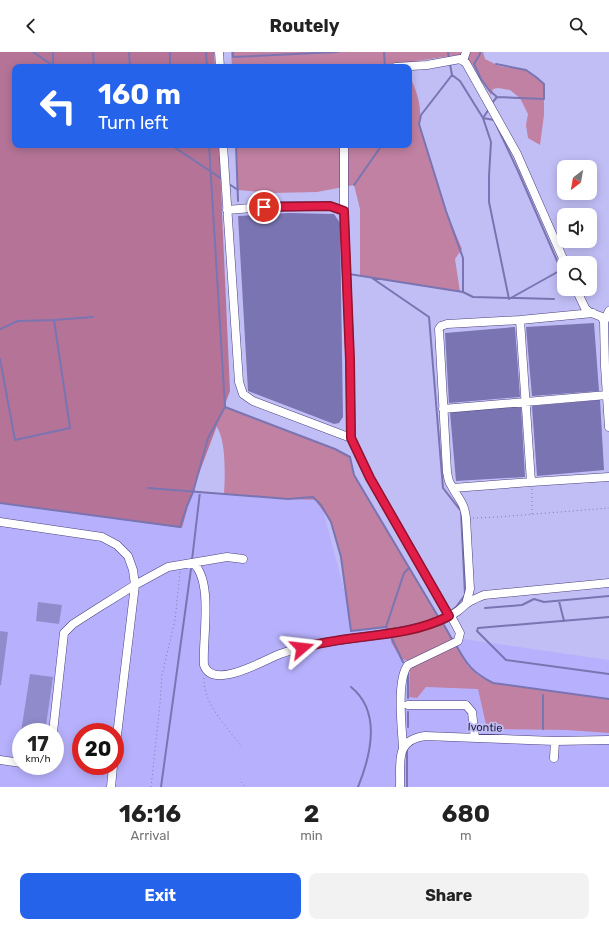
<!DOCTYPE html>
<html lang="en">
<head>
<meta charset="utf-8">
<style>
  body { margin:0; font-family:Rubik,sans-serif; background:#f2f2f2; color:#222; height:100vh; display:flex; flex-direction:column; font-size:15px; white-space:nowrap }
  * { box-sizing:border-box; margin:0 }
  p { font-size:13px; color:#767676 }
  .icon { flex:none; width:22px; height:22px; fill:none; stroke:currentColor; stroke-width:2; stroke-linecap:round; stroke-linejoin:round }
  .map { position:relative; height:735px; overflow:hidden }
  .side { display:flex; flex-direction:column; background:#fff; flex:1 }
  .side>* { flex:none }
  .hud { position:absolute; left:12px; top:12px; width:400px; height:84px; border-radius:8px; box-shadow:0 2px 10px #0003; background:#2563eb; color:#fff; overflow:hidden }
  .needle { width:26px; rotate:211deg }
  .fabs { position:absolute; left:557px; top:108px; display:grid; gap:8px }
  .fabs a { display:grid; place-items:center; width:40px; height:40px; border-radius:8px; background:#fff; box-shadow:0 2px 10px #0003; font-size:20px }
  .speed { position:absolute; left:12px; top:671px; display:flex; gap:8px; font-size:20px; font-weight:700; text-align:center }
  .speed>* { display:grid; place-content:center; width:52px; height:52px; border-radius:50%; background:#fff; box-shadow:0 2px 10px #0003; line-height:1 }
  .speed small { font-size:10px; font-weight:400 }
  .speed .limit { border:6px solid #d22; background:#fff; color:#111 }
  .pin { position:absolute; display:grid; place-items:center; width:34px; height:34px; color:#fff; margin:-17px; border:2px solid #fff; border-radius:50%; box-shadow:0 1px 4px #0007 }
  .me { position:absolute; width:44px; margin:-22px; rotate:73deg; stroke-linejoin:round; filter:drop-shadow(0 0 3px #0008) }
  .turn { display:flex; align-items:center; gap:14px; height:84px; padding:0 20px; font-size:18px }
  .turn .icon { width:52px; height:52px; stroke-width:2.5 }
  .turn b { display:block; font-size:28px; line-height:34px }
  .eta { display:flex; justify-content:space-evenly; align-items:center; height:68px; text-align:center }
  .eta b { font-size:24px; font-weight:700; line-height:28px }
  .cta { display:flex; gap:8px; margin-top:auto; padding:8px 20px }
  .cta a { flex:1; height:46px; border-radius:8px; background:#2563eb; color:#fff; font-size:16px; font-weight:700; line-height:46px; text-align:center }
  .cta a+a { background:#f2f2f2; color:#222 }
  header { display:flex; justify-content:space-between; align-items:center; height:52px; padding:0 20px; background:#fff; font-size:18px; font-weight:700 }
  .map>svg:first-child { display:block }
  .built { fill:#b7b1fd; fill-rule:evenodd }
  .green { fill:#c181a2 }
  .forest { fill:#b57497 }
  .water { fill:#7a74b2 }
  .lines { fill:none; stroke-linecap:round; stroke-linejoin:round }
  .stream { stroke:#7a74b2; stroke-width:2 }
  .building { fill:#908ccb }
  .minor-casing { stroke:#4a427e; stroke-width:9 }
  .path { stroke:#7f7ca7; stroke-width:1; stroke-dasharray:1 3; stroke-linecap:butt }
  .minor { stroke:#fff; stroke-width:8 }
  .route-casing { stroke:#92132f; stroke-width:10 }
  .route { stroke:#e11d48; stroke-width:7 }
  .labels { text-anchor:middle; stroke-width:3.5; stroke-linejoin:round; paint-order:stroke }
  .street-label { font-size:11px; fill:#23203a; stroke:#c1bef6 }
</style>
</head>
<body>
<header><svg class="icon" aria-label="back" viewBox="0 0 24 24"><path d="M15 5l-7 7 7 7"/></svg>Routely<svg class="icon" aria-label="search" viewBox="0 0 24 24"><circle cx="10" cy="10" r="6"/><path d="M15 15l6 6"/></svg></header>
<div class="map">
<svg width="609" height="735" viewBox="0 0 609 735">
  <rect width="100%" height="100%" fill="#c1bef6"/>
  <!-- built -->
  <path class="built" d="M192,440L320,447L353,571L609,608V735H0V451L182,476ZM21,680H55V714H21ZM81,680H115V714H81Z"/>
  <!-- green -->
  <path class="green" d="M231,0H483L485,7L499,14L526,18L536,25L544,32V63L540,93L528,86L526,73L528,62L520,46L510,38L498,36L493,37L491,43L472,12L457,3L417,9L409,22C416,38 423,55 419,72L446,159L462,197L455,207L460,240L360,224V157L354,133L317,140L273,141L238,138L236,93H409V15H232Z
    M43,93H219L222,158L212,151L226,355L335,397L350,405L354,423L468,614L479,624L493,631L609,647V681L567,678L487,677L478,637L426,635L417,646L409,645L410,609L401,607L391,590V583L386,575L351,579L341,505L331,470L315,448L288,447L224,442C225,425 226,395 219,379C203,342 161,319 131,296C118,287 105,276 93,265L54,268H29L26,232L33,197L31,166L33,149L37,142Z"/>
  <!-- forest -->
  <path class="forest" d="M0,0H214L215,15H15V93H219L230,339L192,440L182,476L0,451Z"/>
  <!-- water -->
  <path class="water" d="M289,161L334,162L340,171L343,365L339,371L334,372L248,339L238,164Z
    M594,271L599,339L532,344L526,275Z
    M515,275L520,345L449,351L445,281Z
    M600,348L604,418L537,424L532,354Z
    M521,354L525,425L456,429L450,360Z"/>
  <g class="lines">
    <!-- stream -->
    <path class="stream" d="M33,0L55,15
      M53,0V14
      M93,0L94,15
      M129,0L130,15
      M170,0V15
      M206,0L207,15
      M233,0V5L337,0
      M384,0L385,15
      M448,0L449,8
      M480,0V2L474,12L481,27L489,38L497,45L544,47V32L536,25L526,18L496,12
      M450,12L452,23L460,29L483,66L491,90L489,124V150L509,247
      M452,23L421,63L419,72L446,159L463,206V240
      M492,51L497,45
      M483,66L494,68L518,119L561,218L509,247
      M483,66L489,57
      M171,93L222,127
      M236,93L238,149
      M229,132L238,138
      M354,133L382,93
      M349,222L463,240L473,245L554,247
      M372,226L429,265L443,436L461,459L465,543L456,555L452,558
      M0,277L18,269L54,268L93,265
      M0,307L15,388L70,376L54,268
      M225,355L335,397L350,405L354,423L439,566
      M148,436L288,447L313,445L321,453L331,470L341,505L351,579L386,575
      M0,451L180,475L187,454L193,440L208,386L225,355L209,93
      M192,508L200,440
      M559,549L564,569
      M485,556L522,553L534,547L544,550L609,544
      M609,565L478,576L477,579L506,608L609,622
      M444,573L453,589
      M387,577L386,575L404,521L409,516
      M392,587L403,610
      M456,593C467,613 472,620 493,631L609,647
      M351,635C382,660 371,703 358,735
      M543,643V677
      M408,646V622
      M408,675V660
      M161,735L191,517
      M407,735V698"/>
  </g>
  <!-- building -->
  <path class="building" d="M38,550L62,553L59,572L36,569Z
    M0,579L8,580L1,633H0Z
    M30,622L53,625L45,680H21Z"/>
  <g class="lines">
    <defs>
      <path id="minor" d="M219,0L220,15
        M463,9L466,0
        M396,15L427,13L460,7L466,11L517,102L565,211
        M223,93L239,330L243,342L253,349L351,386
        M344,93V159L350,308L351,386L370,426L449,564
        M227,158L276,154H330L344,159
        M576,237L585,256L589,260L602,265L604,270L605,314L609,375
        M520,268L531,430
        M604,270L609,259
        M443,357L607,343
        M453,436L531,430L609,425
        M0,470L102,485L117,493L128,504L133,518L135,533L115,700
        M193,511C214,529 202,588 204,613C213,639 264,608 280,602C330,584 384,587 434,571C443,568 451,564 458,559C463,555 467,550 473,548C476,546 480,545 484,543L609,531
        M466,552L470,537L466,466C464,449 458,447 451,433C448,429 448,424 447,420L439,277L441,274L447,272L520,268L593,261
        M408,653H466L472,660L475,686
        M53,680L64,581L73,572L98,556L135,533L168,515L227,505L243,507
        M403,696C402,676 396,628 408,613L458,589L460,581L451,564
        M554,706L555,689
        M0,708L21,711
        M111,735L113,714
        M400,735C401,711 394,688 425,684L555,689L609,688"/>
    </defs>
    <!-- minor casing -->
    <use href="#minor" class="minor-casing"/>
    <!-- path -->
    <path class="path" d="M532,437V462
      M473,466L498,465L609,456
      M204,626C203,652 227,675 242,695
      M241,730L246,735
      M151,735L160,652L162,623L175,568L180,520"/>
    <!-- minor -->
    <use href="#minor" class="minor"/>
  </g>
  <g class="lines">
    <defs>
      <path id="route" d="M264,155L330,154L344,159L350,308L351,386L370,426L449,564C403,588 350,581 302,596"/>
    </defs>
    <!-- route casing -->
    <use href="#route" class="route-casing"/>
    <!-- route -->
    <use href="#route" class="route"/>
  </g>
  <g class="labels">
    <!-- street labels -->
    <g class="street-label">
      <text transform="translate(485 675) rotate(2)" y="4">Ivontie</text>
    </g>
  </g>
</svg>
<div class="fabs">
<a><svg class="needle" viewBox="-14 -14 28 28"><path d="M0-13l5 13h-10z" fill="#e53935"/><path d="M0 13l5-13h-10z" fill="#767676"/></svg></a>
<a><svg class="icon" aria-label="sound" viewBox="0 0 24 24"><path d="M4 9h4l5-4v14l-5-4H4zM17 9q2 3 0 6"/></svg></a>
<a><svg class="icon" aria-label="search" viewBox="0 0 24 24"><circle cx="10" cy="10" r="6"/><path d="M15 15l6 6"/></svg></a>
</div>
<div class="speed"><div>17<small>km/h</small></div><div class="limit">20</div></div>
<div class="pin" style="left:264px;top:155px;background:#d93025"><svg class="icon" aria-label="arrive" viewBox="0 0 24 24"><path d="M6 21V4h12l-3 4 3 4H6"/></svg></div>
<svg class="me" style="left:302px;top:596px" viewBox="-20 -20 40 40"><path d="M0-17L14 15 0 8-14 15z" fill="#e11d48" stroke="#fff" stroke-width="4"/></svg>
<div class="hud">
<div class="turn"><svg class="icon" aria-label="left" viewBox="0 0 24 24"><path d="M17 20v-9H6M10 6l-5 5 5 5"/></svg><div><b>160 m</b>Turn left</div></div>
</div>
</div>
<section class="side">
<div class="eta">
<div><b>16:16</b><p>Arrival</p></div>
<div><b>2</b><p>min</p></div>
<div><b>680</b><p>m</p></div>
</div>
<div class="cta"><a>Exit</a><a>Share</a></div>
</section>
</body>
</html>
